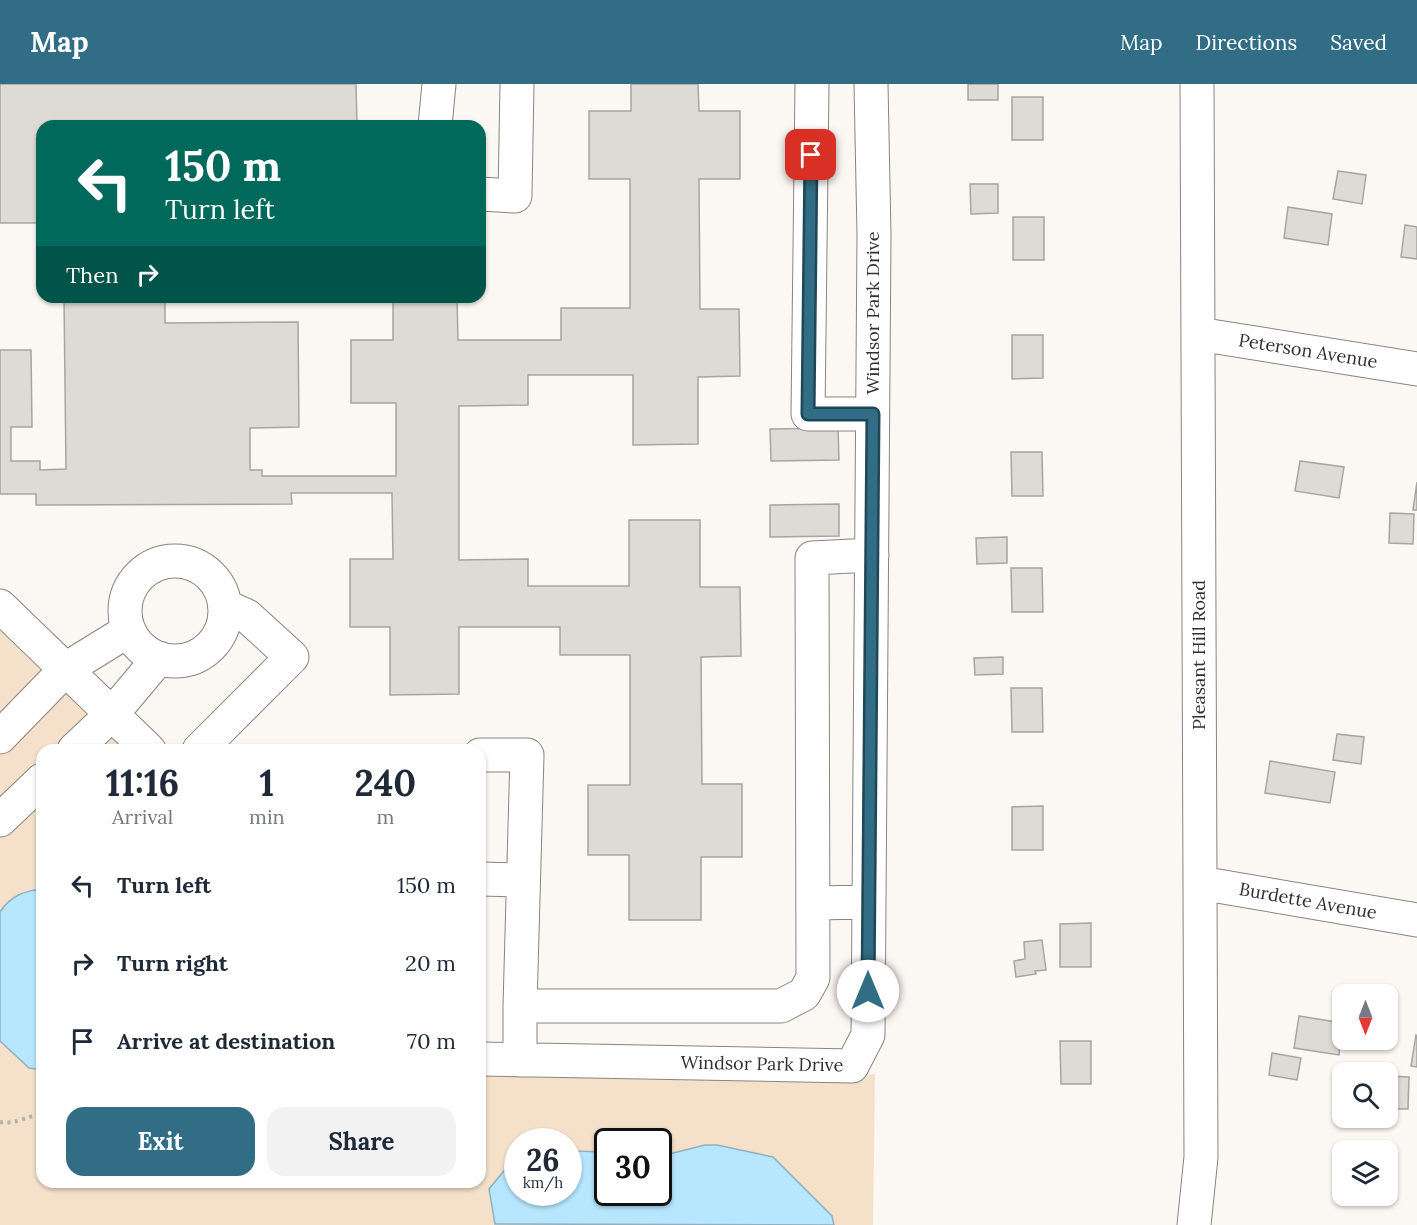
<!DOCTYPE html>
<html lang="en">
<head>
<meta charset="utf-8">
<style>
  body { margin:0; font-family:Lora,serif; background:#f2f2f3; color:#1f2937; height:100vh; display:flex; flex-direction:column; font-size:22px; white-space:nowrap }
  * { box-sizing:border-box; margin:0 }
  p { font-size:20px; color:#747a83 }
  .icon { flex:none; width:33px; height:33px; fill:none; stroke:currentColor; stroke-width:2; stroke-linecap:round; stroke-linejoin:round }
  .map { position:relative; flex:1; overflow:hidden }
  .side { position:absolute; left:36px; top:660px; width:450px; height:444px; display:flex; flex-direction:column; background:#fff; border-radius:18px; box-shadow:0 2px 4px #0004 }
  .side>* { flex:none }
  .top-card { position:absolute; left:36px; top:36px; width:450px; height:183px; border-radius:18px; box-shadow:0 2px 4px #0004; background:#00695c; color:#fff; overflow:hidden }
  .needle { width:39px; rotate:180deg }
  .fabs { position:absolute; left:1332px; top:900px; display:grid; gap:12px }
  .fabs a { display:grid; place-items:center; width:66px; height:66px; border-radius:12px; background:#fff; box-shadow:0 2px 4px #0004; font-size:30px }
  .speed { position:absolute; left:504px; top:1044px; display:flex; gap:12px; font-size:30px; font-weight:700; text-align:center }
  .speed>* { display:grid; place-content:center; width:78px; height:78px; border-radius:50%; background:#fff; box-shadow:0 2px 4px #0004; line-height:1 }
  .speed small { font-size:15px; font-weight:400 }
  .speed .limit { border:3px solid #111; border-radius:9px; background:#fff; color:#111 }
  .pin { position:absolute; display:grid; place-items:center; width:51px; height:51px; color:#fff; margin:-26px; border-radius:12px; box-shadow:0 3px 9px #0006 }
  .me { position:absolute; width:66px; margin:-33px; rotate:0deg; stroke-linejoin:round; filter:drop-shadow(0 0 4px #0008) }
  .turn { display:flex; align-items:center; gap:21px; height:126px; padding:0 30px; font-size:27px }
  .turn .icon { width:78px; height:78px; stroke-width:2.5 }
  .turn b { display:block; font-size:42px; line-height:51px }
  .then { display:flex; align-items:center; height:57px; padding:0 30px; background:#0003; gap:12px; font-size:22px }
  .eta { display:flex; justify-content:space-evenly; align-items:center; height:102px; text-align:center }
  .eta b { font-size:36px; font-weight:800; line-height:42px }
  .primary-button { display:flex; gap:12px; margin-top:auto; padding:12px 30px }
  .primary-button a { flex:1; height:69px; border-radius:18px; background:#316d85; color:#fff; font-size:24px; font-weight:800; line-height:69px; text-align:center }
  .primary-button a+a { background:#f2f2f3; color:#1f2937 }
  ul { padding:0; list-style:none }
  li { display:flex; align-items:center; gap:18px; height:78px; padding:0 30px }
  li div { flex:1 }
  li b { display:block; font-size:22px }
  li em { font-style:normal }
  header { display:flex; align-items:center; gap:36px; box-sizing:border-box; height:84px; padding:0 30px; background:#316d85; color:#fff }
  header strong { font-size:28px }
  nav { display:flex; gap:33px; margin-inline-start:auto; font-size:21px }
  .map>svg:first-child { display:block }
  .green { fill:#f5e0ca; fill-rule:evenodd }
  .water { fill:#b6e7fe; stroke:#8eb0c0; stroke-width:1.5 }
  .building { fill:#dedad6; stroke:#a8a5a1; stroke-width:1.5 }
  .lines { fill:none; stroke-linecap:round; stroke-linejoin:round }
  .minor-casing { stroke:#888581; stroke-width:35 }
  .path { stroke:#b3b0ad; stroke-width:4; stroke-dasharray:3 4.5; stroke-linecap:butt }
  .minor { stroke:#fff; stroke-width:33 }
  .route-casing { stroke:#204756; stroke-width:15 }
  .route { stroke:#316d85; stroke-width:10 }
  .labels { text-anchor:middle; stroke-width:5; stroke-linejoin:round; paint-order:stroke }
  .street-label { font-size:18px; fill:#31302e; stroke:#fff }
</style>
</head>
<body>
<header>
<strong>Map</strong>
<nav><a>Map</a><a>Directions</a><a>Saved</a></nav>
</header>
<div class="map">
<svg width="1417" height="1141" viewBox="0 0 1417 1141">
  <rect width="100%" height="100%" fill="#fbf7f3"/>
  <!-- green -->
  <path class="green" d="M0,537L131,666H42V1098H480V987L875,990L873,1141H0ZM518,1058H568V1108H518ZM608,1058H658V1108H608Z"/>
  <!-- water -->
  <path class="water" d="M42,805V986L29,984L0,957V828C10,812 24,807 42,805Z
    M705,1061H717L773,1073L832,1132L834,1141L495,1140L489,1105L517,1071L518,1108H568L569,1067L607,1068L608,1108H658L659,1069L669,1070Z"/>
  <!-- building -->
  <path class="building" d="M0,0H356L357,42H42V116H37L38,139H0Z
    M631,0H698L699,27H740V95H699L700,225H739L740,292L698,293V360L633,361V291H528V321L459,322V476L528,475V502H629V436H700V503H740L741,572L701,573L702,700H742V773H701V836H629V771H588V701H630V571H560V543H459V610L390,611V543H350V475H393L392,409H291L292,420L36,421V410H0V266H31L32,343H11V377H40V386L66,385L64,213H165V239L298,238L299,343L250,344V386H262V392H396V319H351V256H393V213H457L458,256H561V224H630V95H589V27H631Z
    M968,0H998V16H968Z
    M1012,13H1043V56H1012Z
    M1338,87L1366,91L1362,120L1333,115Z
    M970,100H998V129L971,130Z
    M1288,123L1332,130L1328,161L1284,154Z
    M1013,133H1044V176H1013Z
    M1405,141L1417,143V175L1401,173Z
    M1012,251H1043V294L1012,295Z
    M838,344L839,376L771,377L770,345Z
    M1011,368H1042L1043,412H1012Z
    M1300,377L1344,383L1339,414L1295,407Z
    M1417,398V426H1413Z
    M839,420V452L770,453V421Z
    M1390,429L1414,430L1413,460L1389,459Z
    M1007,453V479L977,480L976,454Z
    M1011,484H1042L1043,528H1012Z
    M1003,573V590L975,591L974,574Z
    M1011,604H1042L1043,648H1012Z
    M1337,650L1364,653L1361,680L1333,676Z
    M1270,677L1335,688L1330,719L1265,709Z
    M1043,722V766H1012V723Z
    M1091,839V883H1060V840Z
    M1042,856L1046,886L1035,887L1036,890L1016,893L1014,877L1025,875L1024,858Z
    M1299,932L1342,939L1339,971L1294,964Z
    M1416,951L1417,952V983L1411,982Z
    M1060,957H1091V1000H1061Z
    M1272,969L1301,974L1297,996L1269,991Z
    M1388,992L1409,993L1408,1025H1388Z"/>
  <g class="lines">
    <defs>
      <path id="minor" d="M812,0L808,330H872
        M435,42L439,0
        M480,110L515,112L517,0
        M1198,250L1417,285
        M125 527a50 50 0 1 1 100 0a50 50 0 1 1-100 0Z
        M0,522L149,666
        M0,653L66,585L129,546
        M74,666L112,630L159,574
        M199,666L292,573L247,532L225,522
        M480,671H527L520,922
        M0,736L42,696
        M480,795L523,796
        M1200,799L1417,836
        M813,819L869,818
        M480,975L852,982L868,951L874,151L871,0
        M520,976V922H781L804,910L813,894L812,474L872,471
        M1194,1141L1201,1073L1197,0"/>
    </defs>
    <!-- minor casing -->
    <use href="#minor" class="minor-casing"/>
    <!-- path -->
    <path class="path" d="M0,1038C13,1041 28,1032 42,1030"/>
    <!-- minor -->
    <use href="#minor" class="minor"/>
  </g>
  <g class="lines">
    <defs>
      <path id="route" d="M811,71L808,330H873L868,907"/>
    </defs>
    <!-- route casing -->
    <use href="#route" class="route-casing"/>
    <!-- route -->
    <use href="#route" class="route"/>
  </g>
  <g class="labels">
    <!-- street labels -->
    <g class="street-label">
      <text transform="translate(873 229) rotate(-90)" y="6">Windsor Park Drive</text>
      <text transform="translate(1308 267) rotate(9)" y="6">Peterson Avenue</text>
      <text transform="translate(1199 571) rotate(-90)" y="6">Pleasant Hill Road</text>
      <text transform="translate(1308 817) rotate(10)" y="6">Burdette Avenue</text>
      <text transform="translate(762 980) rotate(1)" y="6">Windsor Park Drive</text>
    </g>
  </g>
</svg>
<div class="fabs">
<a><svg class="needle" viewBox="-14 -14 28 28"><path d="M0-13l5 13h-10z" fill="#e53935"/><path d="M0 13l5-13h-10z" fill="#747a83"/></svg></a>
<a><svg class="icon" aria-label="search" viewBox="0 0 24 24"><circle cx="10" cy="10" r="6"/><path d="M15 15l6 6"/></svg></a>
<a><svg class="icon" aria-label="layers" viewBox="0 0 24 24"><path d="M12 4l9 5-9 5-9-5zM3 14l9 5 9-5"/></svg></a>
</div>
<div class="speed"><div>26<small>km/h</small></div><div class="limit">30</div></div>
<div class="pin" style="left:811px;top:71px;background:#d93025"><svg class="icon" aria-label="arrive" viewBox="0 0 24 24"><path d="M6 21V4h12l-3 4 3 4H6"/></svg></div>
<svg class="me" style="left:868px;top:907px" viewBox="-20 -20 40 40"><circle r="19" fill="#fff"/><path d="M0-13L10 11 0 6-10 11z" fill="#316d85"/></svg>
<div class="top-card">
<div class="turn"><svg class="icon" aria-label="left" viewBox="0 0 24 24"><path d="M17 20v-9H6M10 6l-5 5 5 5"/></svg><div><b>150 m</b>Turn left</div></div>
<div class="then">Then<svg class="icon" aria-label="right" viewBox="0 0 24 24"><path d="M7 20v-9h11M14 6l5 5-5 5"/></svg></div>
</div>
<section class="side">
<div class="eta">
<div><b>11:16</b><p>Arrival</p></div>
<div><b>1</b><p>min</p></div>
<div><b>240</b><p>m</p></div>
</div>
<ul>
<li><svg class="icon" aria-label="left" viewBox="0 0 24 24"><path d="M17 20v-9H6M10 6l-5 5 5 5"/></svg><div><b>Turn left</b></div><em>150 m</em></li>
<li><svg class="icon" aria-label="right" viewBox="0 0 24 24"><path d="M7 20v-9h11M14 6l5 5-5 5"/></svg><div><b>Turn right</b></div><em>20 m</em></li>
<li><svg class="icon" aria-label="arrive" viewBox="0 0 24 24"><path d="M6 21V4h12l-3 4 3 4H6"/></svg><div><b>Arrive at destination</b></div><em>70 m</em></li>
</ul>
<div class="primary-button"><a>Exit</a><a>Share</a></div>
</section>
</div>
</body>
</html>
